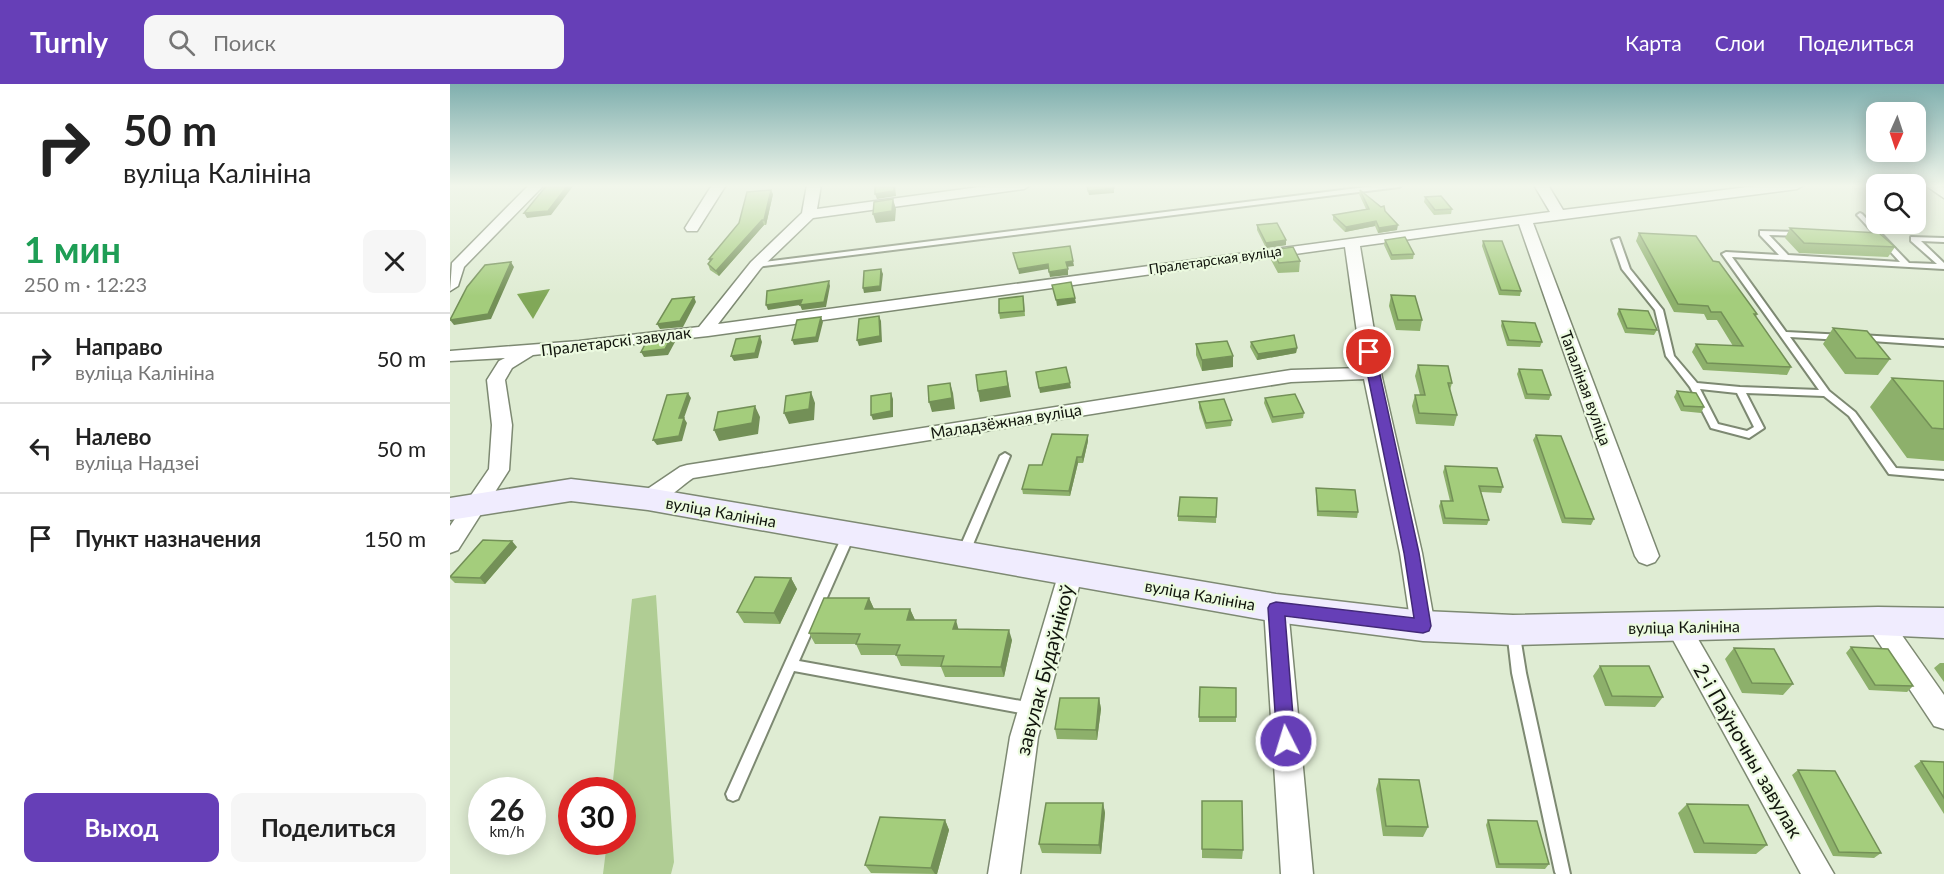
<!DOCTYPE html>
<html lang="ru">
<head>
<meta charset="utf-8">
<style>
  body { margin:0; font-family:Lato,sans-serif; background:#f6f6f6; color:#222; height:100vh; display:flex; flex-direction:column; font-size:22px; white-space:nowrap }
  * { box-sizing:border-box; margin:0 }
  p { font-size:20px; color:#767676 }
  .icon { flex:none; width:33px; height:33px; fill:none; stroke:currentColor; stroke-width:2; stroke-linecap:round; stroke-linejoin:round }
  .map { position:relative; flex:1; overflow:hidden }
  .details { display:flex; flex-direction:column; background:#fff; width:450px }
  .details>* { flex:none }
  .banner { background:#fff; color:#222; overflow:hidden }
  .needle { width:39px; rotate:183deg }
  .buttons { position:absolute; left:1416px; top:18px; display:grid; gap:12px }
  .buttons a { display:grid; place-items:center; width:60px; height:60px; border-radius:12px; background:#fff; box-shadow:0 3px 15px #0003; font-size:30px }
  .speed { position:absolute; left:18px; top:693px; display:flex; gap:12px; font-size:30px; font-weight:700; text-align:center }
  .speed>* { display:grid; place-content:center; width:78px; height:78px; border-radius:50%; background:#fff; box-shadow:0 3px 15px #0003; line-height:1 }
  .speed small { font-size:15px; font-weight:400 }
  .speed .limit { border:9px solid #d22; background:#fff; color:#111 }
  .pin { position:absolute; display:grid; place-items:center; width:51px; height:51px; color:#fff; margin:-26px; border:3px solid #fff; border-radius:50%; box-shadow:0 2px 6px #0007 }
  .me { position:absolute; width:66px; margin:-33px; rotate:355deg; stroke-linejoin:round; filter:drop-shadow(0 0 4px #0008) }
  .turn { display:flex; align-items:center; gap:21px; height:126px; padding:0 24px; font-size:27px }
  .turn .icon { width:78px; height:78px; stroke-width:2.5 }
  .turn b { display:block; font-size:42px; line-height:51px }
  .round { display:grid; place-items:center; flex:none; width:63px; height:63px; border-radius:12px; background:#f6f6f6 }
  .head { display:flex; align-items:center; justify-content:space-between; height:102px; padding:0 24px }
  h1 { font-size:36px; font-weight:700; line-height:45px; color:#1e9e55 }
  .action { display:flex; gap:12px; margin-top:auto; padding:12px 24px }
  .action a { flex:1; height:69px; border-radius:12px; background:#663fb7; color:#fff; font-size:24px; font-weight:700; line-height:69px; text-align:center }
  .action a+a { background:#f6f6f6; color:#222 }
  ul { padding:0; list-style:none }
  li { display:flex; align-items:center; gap:18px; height:90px; padding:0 24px; border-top:2px solid #e0e0e0 }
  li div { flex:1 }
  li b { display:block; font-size:22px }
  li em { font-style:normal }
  header { display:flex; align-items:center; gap:36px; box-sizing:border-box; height:84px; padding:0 30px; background:#663fb7; color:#fff }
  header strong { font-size:28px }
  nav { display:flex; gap:33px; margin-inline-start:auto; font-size:21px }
  .search { width:420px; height:54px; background:#f6f6f6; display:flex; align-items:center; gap:15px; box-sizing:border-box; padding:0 21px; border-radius:12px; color:#767676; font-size:22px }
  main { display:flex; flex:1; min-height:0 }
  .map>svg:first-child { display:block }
  .green { fill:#b0cd94 }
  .water { fill:#81a858 }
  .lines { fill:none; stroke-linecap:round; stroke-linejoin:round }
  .lane-casing { stroke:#7d8972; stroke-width:4 }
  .street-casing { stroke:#7d8972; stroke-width:3 }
  .secondary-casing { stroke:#7d8972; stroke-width:3 }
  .lane { fill:#fff; fill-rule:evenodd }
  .street { fill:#fff; fill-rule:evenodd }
  .secondary { fill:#f0ecfe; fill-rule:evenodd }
  .wall { fill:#8db06b }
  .shaded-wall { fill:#739057 }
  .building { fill:#a4cd7c; stroke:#739057; stroke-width:1.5 }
  .route { fill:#663fb7; stroke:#422977; stroke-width:1.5 }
  .labels { text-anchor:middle; stroke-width:4.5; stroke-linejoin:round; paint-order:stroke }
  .far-street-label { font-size:14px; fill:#11150d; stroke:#ecfae0 }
  .street-label { font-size:16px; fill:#11150d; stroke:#ecfae0 }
  .near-street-label { font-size:20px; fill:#11150d; stroke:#ecfae0 }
</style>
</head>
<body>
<header>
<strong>Turnly</strong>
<div class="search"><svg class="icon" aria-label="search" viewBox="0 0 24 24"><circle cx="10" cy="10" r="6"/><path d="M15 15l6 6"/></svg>Поиск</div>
<nav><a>Карта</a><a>Слои</a><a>Поделиться</a></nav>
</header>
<main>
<section class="details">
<div class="banner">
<div class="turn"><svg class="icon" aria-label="right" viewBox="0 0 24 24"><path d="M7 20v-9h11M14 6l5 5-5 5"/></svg><div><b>50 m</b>вуліца Калініна</div></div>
</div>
<div class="head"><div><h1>1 мин</h1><p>250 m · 12:23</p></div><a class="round"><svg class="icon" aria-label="close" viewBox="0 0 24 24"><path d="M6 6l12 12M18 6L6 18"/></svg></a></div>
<ul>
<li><svg class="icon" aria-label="right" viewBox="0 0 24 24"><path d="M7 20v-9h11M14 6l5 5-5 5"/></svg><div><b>Направо</b><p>вуліца Калініна</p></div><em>50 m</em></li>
<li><svg class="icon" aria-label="left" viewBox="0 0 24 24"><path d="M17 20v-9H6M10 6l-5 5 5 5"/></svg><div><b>Налево</b><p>вуліца Надзеі</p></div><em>50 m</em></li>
<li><svg class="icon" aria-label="arrive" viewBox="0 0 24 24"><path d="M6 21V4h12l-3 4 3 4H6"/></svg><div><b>Пункт назначения</b></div><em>150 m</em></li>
</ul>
<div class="action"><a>Выход</a><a>Поделиться</a></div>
</section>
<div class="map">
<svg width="1494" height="790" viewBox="0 0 1494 790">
  <rect width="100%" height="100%" fill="#dfecd3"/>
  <!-- green -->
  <path class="green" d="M206,511L224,778L221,790H153L157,758H172V706H162L182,515Z"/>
  <!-- water -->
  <path class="water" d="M100,205L83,235L67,210Z"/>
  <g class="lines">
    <defs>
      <path id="lane" d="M932,101H952L949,103L306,183L302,181L306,179Z
        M1410,129L1412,130L1459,179L1487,180L1461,157V153L1494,154V158L1471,157L1494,179V185L1282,173L1336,248L1395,251V255L1392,256L1340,253L1379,307L1405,328L1446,384L1494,387V395L1439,390L1399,332L1374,312L1296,309L1314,344L1299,354L1261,344L1240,303L1216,272L1205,226L1172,185L1162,156L1169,154L1180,185L1213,226L1224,272L1247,299L1290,303L1369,306L1272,170L1276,168L1329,171L1310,151V147L1350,148H1353V152L1319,151L1338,171L1450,178L1408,132L1407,131ZM1250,305L1287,309L1304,343L1297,347L1268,340Z
        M1410,251L1494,256V262L1407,256V252Z
        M555,369L560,372L519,470L517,473H509L507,470L550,372Z
        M399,446L403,447L405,450L349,577L582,619L587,621L589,625L587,629L582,631L344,587L288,715L283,717L278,715L276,710L393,450L395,447Z
        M1063,541L1067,542L1069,546L1076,589L1120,790H1106L1105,788L1062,589L1057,546L1059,542Z"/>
      <path id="street" d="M79,101H94L14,183L8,202L0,207L2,179Z
        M262,101H276L247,147H237L235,144Z
        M357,101H371L367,125L544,101H581L574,105L363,134L311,184L268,240L1100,128L1084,101H1098L1113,126L1314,101H1354L1347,105L1083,139L1209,472L1205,478L1197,481L1189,478L1185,472L1069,140L910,162L931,289L972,469L985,542L982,549L973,552L964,549L961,542L950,469L914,295L841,298L243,394C228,404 209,426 190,420L187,415L190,410L230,383L237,381L841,286L912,284L895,163L258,252L83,271L62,284L55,296L62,341L59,386L8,466L0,469V442L39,385L42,341L37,296L49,277L55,274L0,277V267L129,257L249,243L301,178L352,129Z
        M1475,101H1491L1494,104V114Z
        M621,479L629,482L633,488L588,653L570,790H538L560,653L609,488L613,482Z
        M826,514L835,517L838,524L863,790H831L814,524L817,517Z
        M1428,527L1437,530L1494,611V645L1484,642L1419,544L1416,537L1419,530Z
        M1228,533L1237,536L1384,790H1351L1216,543L1219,536Z"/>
      <path id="secondary" d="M121,395L198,404L826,510L973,527L1063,531L1428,523L1494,524V554L1428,551L1063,561L973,557L826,538L198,426L121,417L0,436V414Z"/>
    </defs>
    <!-- lane casing -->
    <use href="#lane" class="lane-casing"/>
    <!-- street casing -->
    <use href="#street" class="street-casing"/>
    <!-- secondary casing -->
    <use href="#secondary" class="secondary-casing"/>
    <!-- lane -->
    <use href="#lane" class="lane"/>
    <!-- street -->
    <use href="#street" class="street"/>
    <!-- secondary -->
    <use href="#secondary" class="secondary"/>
  </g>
  <!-- wall -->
  <path class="wall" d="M910,106L935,127L947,146L928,149L925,142L895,148L883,136V131L916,125L909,110Z
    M323,110L316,141H314L269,192L260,186L258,180L260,178L259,175Z
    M975,113L1002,125L1001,130L984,131L974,118Z
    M807,141L836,161L816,164L807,146Z
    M1340,144L1445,163L1438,173L1349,169L1335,154Z
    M1189,149L1263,177L1307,230L1306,233L1341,283L1337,291L1253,286L1242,268L1246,260L1283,262L1267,236H1257L1254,230L1224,228L1186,157Z
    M935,156L964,170L963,175L941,176L934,161Z
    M1033,157L1071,207L1070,212L1049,211L1032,162Z
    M822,166L850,177L849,188L828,189L821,176Z
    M941,211L972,236L970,247L946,246L939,222Z
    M574,218L575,232L550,235L549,229Z
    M1169,225L1207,246L1204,251L1175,249L1167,230Z
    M1052,237L1092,258L1090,263L1057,262L1051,242Z
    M1383,244L1440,275L1428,291L1395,290L1373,260Z
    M801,258L847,264L846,269L807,276L800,263Z
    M746,260L783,283L752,287L746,271Z
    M968,281L1002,299L1000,306L1007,331L1004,342L966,340L962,322L965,311H970L965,292Z
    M1069,285L1101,311L1099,316L1075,315L1067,290Z
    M1442,294L1494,297V377L1457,374L1420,323Z
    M1227,307L1254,323L1251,329L1231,327L1224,313Z
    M815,314L854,329L853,334L822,339L814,319Z
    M749,318L782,336L781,342L756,345L749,324Z
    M1086,351L1144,435L1141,441L1112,439L1083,356Z
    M638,357L633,379H628L620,412L573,410L572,405Z
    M995,382L1053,403L1051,409L1031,408L1039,436L1037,441L993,440L989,422L991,417H1000L993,388Z
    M866,404L908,428L907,434L867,432L866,410Z
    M767,414L766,439L728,437V432Z
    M67,463L35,500L5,499L0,494Z
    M341,494L347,505L330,540L294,539L287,528Z
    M419,514L424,525H460L465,536L562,556L554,593H495L491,583L451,582L446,571H411L406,560H365L359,549Z
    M1401,563L1463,602L1457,608L1419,606L1396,569Z
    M1284,564L1343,600L1333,611L1292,609L1275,575Z
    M1490,579H1494V598L1484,584Z
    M1150,582L1213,613L1205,623L1155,622L1143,592Z
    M750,603L786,633V638H749Z
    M649,614L651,625L647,656L607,655L605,645Z
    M1471,677L1494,678V730L1464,682Z
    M1348,686L1431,769L1424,774L1383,772L1342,691Z
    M929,695L978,743L973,753L933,752L926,705Z
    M752,717L793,766L792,775L752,774Z
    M653,719L655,729L651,770L592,769L589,760Z
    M1237,720L1317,761L1306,770L1244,769L1228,729Z
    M495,736L499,746L487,790L421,789L415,781Z
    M1038,736L1099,780L1095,785L1046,784L1036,741Z"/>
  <!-- shaded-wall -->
  <path class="shaded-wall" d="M118,101H124L101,131L77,134L74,129Z
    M444,101H445L446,112L427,115L425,110Z
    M664,104V109L639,111L638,107Z
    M321,106L323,110L316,141L314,136Z
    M443,115L446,125L445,137L426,139L423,130Z
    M312,136L314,141L269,192L266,187Z
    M926,137L925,142L895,148L896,143Z
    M948,141L947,146L928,149L929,144Z
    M836,156V161L816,164V159Z
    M623,177L624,182L616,183V178Z
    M61,178L64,183L41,235L4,241L0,236Z
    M598,180V185L569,190L568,185Z
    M431,185L433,190L431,207L414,209L413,204Z
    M618,185V191L600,193L599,188Z
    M379,197L380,202L376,223L352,226L350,221L318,226L316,221Z
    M244,213L246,218L233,243L210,245L207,240Z
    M625,214L626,219L607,222L606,216Z
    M429,232L431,237L432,258L409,262L407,256Z
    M371,233L373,238L368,258L344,261L342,256Z
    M222,252L225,258L218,271L194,273L191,268Z
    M310,252L312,258L308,274L284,277L281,272Z
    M847,264L846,269L807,276L808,270Z
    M783,272V283L752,287V276Z
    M556,287L561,313L530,318L528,307Z
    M500,299L503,309L505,325L482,328L479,318Z
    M620,299L621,304L590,309L589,304Z
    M361,308L365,319L364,336L339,340L334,329Z
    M238,309L241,314L234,334L237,339L232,357L207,361L203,356L229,334Z
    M441,309L443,315V333L423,336L421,331Z
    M305,322L310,333L308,350L269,357L264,346Z
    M638,351V357L633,379L632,373Z
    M627,373L628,379L620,412L619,407Z
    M62,457L67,463L35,500L30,494Z
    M341,494L347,505L330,540L324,529Z
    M419,514L424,525H415Z
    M460,525L465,536H457Z
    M506,536L509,547L503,545Z
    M559,546L562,556L554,593L551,583Z
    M649,614L651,625L647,656L646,646Z
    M653,719L655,729L651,770L649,761Z
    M495,736L499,746L487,790H485L481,784Z"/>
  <!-- building -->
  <path class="building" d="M97,101H118L98,127L74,129Z
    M425,101H444V107L425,110Z
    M637,101H662L664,104L638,107Z
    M321,106L314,136H312L266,187L258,180L262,175H259L289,139L297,108Z
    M910,106L931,123L934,122L935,127L948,141L929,144L926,137L896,143L883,131L919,125Z
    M991,112L1002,125L985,126L975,113Z
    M443,115L442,127L423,130L424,118Z
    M827,139L836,156L816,159L807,141Z
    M1340,144L1429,149L1445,163L1354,159Z
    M1189,149L1246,152L1263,177L1269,178L1307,230H1304L1341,283L1257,279L1246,260L1293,262L1271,228H1261L1258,222L1228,220Z
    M955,153L964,170L942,171L935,156Z
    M1033,157H1052L1071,207L1051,206Z
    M620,162L623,177L616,178L618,185L599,188L598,180L568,185L563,169Z
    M843,163L850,177L829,179L822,166Z
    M61,178L38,230L0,236L17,203L35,181Z
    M431,185L430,202L413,204L414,187Z
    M379,197L374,218L350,221L352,216L316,221L317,207Z
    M621,198L625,214L606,216L602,201Z
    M941,211L965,212L972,236H948Z
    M573,212L574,227L549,229V215Z
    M244,213L230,237L207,240L222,215Z
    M1169,225L1198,227L1207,246L1177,244Z
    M429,232L430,252L407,256L409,235Z
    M371,233L366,253L342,256L347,236Z
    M1052,237L1085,239L1092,258L1059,256Z
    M1383,244L1417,247L1440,275L1406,274Z
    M844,251L847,264L808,270L801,258Z
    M222,252L215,265L191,268L198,255Z
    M310,252L305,269L281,272L286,255Z
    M777,257L783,272L752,276L746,260Z
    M968,281L998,282L1002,299H998L1007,331L969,329L965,311H975Z
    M616,283L620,299L589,304L586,288Z
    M1069,285L1092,286L1101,311L1077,310Z
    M556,287L558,302L528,307L526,291Z
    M1442,294L1494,297V345L1482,344Z
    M500,299L502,314L479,318L478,302Z
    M1227,307L1246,309L1254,323L1234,322Z
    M361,308L359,325L334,329L336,312Z
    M238,309L229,334H234L229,352L203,356L217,311Z
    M441,309V327L421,331V312Z
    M845,310L854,329L823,333L815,314Z
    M774,315L782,336L756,339L749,318Z
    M305,322L302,339L264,346L268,328Z
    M602,350L638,351L632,373H627L619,407L572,405L579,381H592Z
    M1086,351L1111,352L1144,435L1115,434Z
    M995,382L1047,384L1053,403L1029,402L1039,436L995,434L991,417H1003Z
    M866,404L905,406L908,428L868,427Z
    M730,413L767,414L766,433L728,432Z
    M33,456L62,457L30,494L0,493Z
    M305,493L341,494L324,529L287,528Z
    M374,514H419L415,525H460L457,536H506L503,545L559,546L551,583L491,582L494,572L446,571L450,561L406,560L410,550L359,549Z
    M1401,563L1438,565L1463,602L1425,601Z
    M1284,564L1324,565L1343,600L1302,599Z
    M1150,582H1199L1213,613L1162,612Z
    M750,603L786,604V633H749Z
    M610,614H649L646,646L605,645Z
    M1471,677L1494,678V714Z
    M1348,686L1385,687L1431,769L1389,768Z
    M929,695L969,696L978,743L936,742Z
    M752,717H792L793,766L752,765Z
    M596,719H653L649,761L589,760Z
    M1237,720L1298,721L1317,761L1254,759Z
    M430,733L495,736L481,784L415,781Z
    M1038,736L1087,737L1099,780H1049Z"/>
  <!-- sky -->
  <linearGradient id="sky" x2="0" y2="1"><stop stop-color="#7fafae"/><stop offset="0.48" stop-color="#f1f6eb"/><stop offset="1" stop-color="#f1f6eb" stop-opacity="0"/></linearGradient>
  <rect width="1494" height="212" fill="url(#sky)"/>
  <!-- route -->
  <path class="route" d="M919,264L925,268L969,469L981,542L979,547L973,549L835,532L845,657L843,663L836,666L830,663L827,657L818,524L820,520L826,518L964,534L954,469L913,268Z"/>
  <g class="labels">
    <!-- far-street labels -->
    <g class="far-street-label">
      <text transform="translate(765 176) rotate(-8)" y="5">Пралетарская вуліца</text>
    </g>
    <!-- street labels -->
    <g class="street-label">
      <text transform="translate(166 257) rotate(-7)" y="6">Пралетарскі завулак</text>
      <text transform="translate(1136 304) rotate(70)" y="6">Тапаліная вуліца</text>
      <text transform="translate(556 337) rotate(-9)" y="6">Маладзёжная вуліца</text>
      <text transform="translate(271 428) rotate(10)" y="6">вуліца Калініна</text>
      <text transform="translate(750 511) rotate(10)" y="6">вуліца Калініна</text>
      <text transform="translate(1234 543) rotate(-1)" y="6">вуліца Калініна</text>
    </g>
    <!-- near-street labels -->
    <g class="near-street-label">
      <text transform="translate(595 586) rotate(-75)" y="7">завулак Будаўнікоў</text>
      <text transform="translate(1298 667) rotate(60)" y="7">2-і Паўночны завулак</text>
    </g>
  </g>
</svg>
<div class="buttons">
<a><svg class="needle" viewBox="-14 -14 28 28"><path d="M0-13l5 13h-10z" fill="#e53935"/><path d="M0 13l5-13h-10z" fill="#767676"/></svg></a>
<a><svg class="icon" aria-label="search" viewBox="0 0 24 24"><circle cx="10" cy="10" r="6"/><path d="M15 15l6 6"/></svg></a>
</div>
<div class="speed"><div>26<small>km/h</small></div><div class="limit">30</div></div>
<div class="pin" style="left:919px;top:268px;background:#d93025"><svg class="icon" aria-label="arrive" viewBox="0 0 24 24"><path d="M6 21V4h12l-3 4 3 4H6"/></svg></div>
<svg class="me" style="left:836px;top:657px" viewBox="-20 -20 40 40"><circle r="17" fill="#663fb7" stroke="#fff" stroke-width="3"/><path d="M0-11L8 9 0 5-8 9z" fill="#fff"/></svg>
</div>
</main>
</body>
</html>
